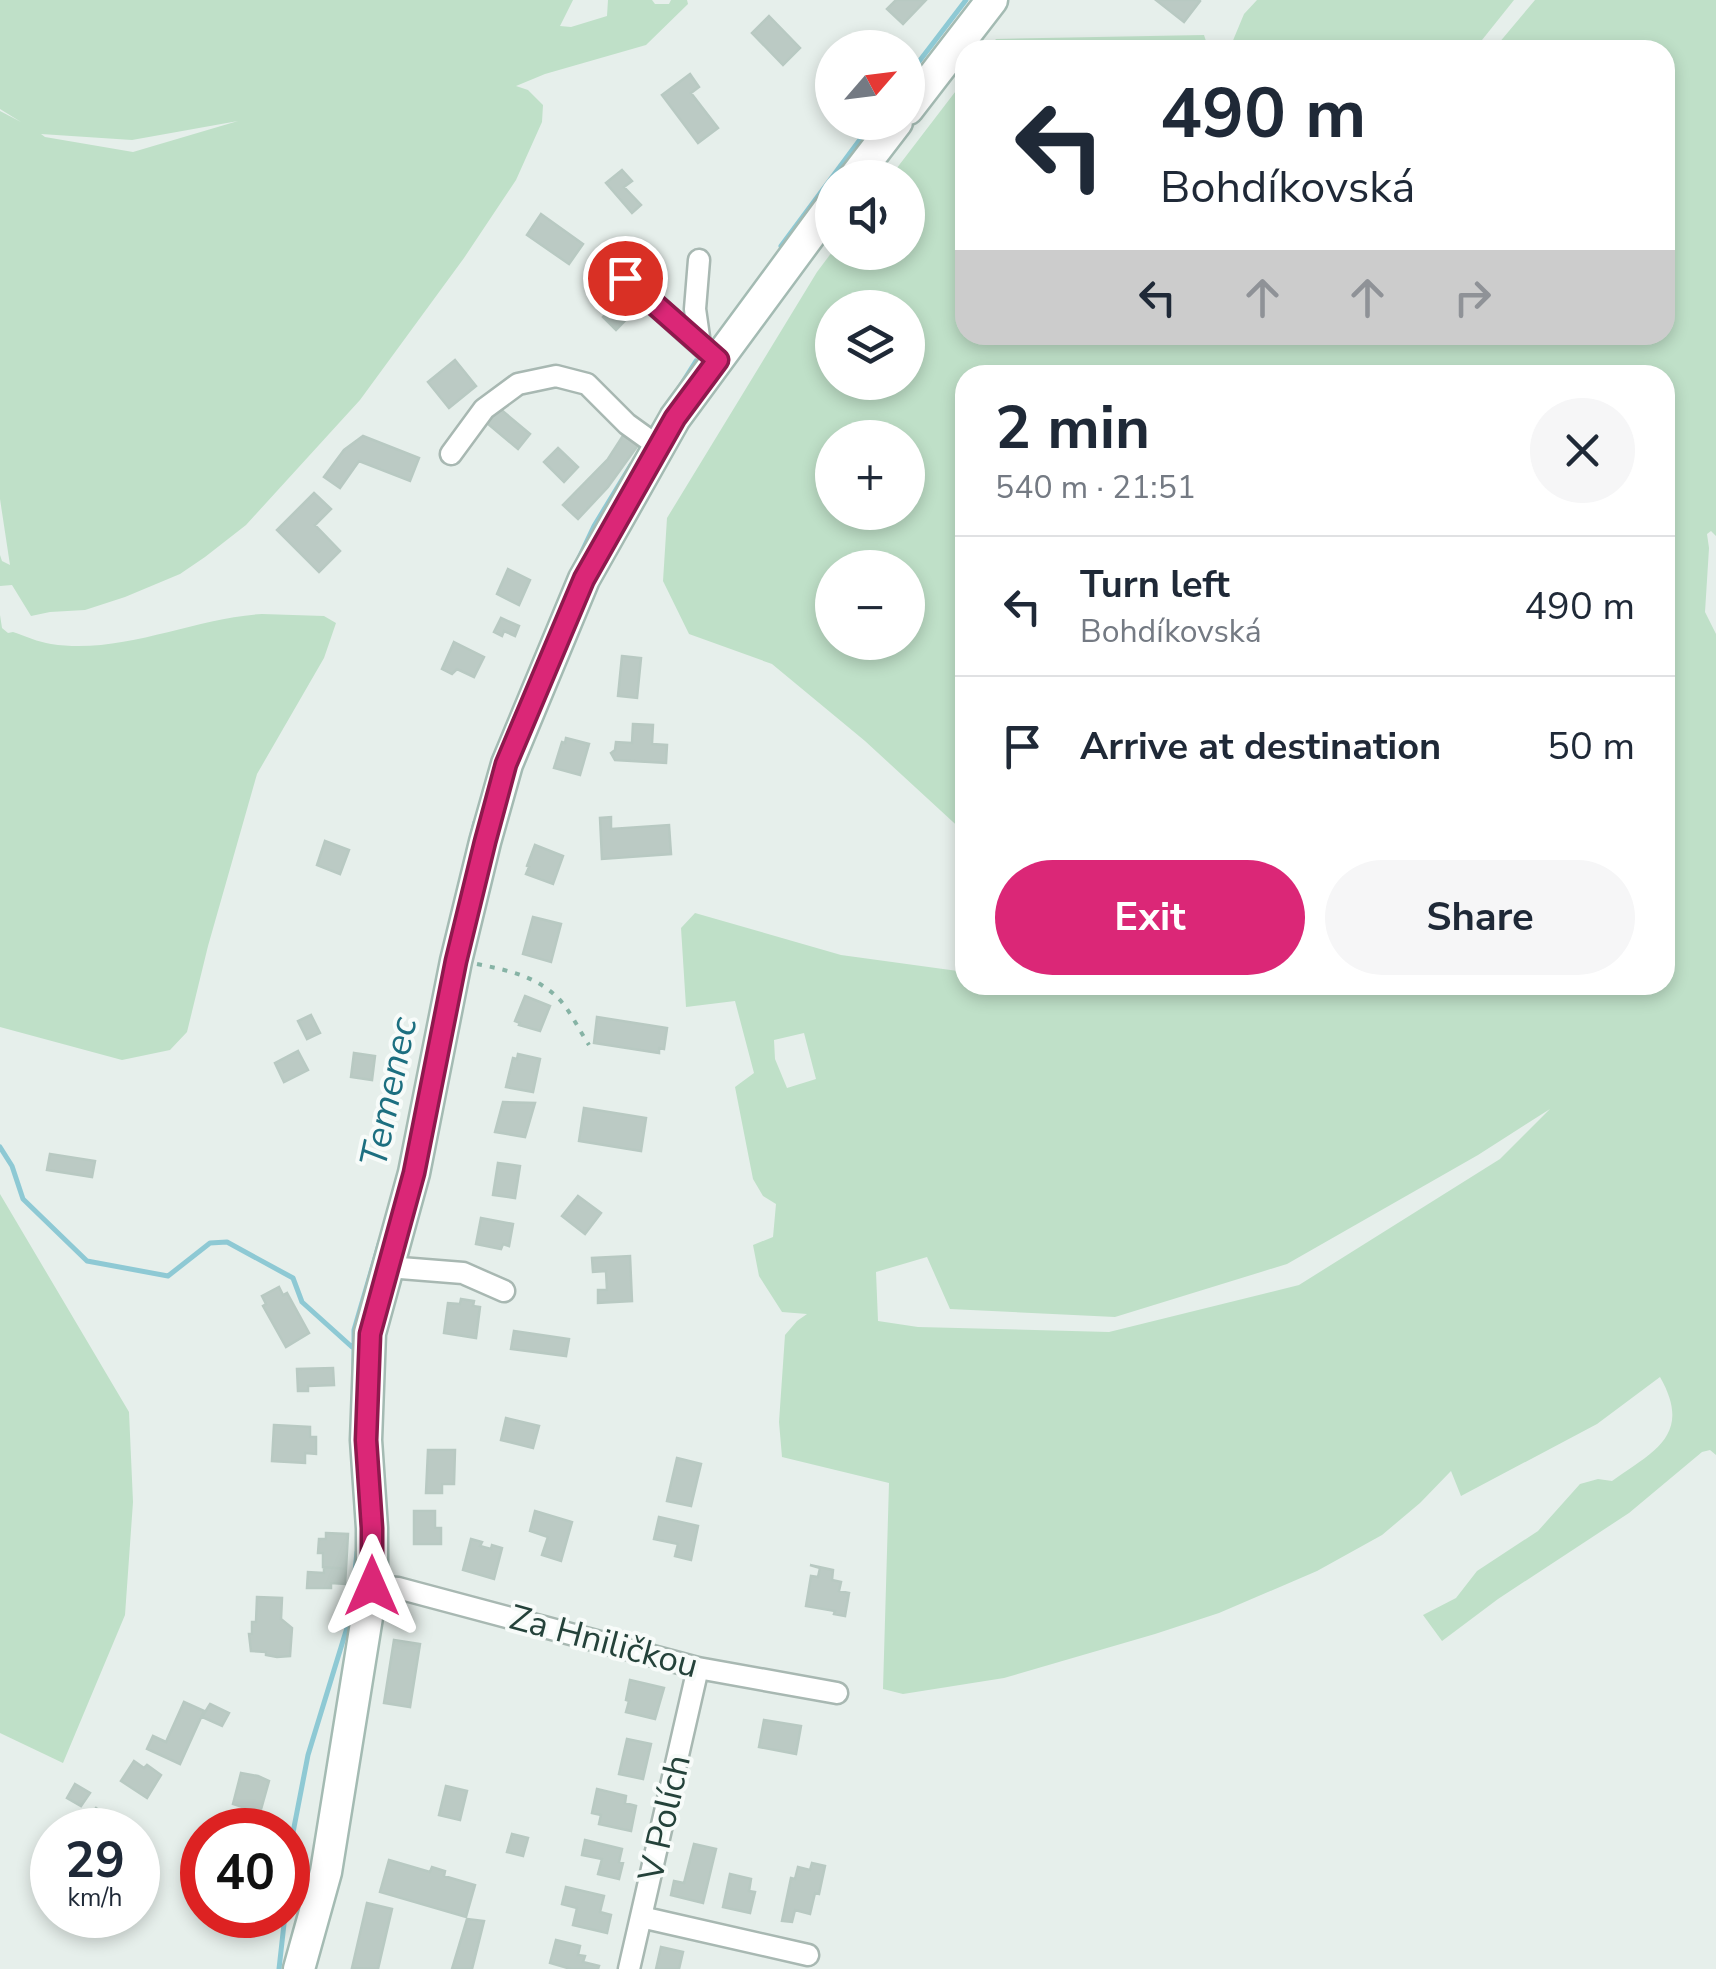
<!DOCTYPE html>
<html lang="en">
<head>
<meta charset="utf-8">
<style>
  body { margin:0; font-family:"Nunito Sans",sans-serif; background:#f6f6f7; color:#1f2937; height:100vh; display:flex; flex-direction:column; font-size:38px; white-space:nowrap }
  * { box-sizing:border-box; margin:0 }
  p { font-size:32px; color:#747a83 }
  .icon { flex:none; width:55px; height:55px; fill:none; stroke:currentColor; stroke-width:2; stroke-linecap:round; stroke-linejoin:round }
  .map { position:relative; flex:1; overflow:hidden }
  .drawer { position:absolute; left:955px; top:365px; width:720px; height:630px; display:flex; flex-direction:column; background:#fff; border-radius:30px; box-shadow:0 5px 15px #0003 }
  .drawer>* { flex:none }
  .top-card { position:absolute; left:955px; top:40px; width:720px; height:305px; border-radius:30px; box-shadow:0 5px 15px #0003; background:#fff; color:#1f2937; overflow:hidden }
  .needle { width:65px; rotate:62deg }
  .controls { position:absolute; left:815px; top:30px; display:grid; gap:20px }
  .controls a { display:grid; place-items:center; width:110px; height:110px; border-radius:50%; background:#fff; box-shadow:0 5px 15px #0003; font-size:50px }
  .speed { position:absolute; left:30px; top:1808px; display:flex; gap:20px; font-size:50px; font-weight:700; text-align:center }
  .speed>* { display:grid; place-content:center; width:130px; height:130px; border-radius:50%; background:#fff; box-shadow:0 5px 15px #0003; line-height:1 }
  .speed small { font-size:25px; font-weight:400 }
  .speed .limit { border:15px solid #d22; background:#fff; color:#111 }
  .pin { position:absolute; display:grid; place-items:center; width:85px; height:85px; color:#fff; margin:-42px; border:5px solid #fff; border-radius:50%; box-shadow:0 2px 10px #0007 }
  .me { position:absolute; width:110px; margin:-55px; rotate:0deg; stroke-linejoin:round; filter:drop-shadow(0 0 8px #0008) }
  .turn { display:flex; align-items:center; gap:35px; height:210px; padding:0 40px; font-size:45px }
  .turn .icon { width:130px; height:130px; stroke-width:2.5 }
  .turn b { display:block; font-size:70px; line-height:85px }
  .lanes { display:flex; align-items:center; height:95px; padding:0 40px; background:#0003; justify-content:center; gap:50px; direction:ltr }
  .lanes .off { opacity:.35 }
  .round { display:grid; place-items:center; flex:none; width:105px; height:105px; border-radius:52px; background:#f6f6f7 }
  .headline { display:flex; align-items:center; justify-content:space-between; height:170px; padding:0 40px }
  h1 { font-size:60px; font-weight:700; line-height:75px }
  .cta { display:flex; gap:20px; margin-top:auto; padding:20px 40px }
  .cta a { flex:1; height:115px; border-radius:60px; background:#db2777; color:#fff; font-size:40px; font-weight:700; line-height:115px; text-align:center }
  .cta a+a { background:#f6f6f7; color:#1f2937 }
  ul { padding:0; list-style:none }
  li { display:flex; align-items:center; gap:30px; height:140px; padding:0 40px; border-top:2px solid #e0e1e3 }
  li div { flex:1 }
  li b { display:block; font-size:38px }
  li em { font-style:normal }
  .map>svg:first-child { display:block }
  .green { fill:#bfe0c8; fill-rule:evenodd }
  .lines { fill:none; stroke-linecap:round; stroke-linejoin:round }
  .stream { stroke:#8ec9d4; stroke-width:5 }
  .building { fill:#bbcac4; stroke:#b8c9c2; stroke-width:2.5 }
  .street-casing { stroke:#a8b8b2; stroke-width:25 }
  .secondary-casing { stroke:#a4bbb3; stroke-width:35 }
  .path { stroke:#86b3a5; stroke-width:4; stroke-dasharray:5 8; stroke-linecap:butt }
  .street { stroke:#fff; stroke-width:20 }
  .secondary { stroke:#fff; stroke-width:30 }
  .route-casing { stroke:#8e194d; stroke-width:25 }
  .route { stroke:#db2777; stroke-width:18 }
  .labels { text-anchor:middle; stroke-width:8; stroke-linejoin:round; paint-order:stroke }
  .street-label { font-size:35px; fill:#24423a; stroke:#f7fbf9 }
  .water-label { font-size:38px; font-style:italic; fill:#1c6f80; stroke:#f7fbf9 }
</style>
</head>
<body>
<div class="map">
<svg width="1716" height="1969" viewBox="0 0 1716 1969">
  <rect width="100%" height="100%" fill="#e6efeb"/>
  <!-- green -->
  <path class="green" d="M0,0H573L560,26L571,27L607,16L608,0H652L655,4H669L671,0H687L688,4L646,45L545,74L516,86L528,90L543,105L542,122L516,180L464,258L360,400L246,525L205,557L180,574L125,597L85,610L50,612L31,616L12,585L0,586V555L2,561L10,565L0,499V111L21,122L0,109ZM238,121L133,152L45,137L41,134L132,140Z
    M1257,0H1514L1474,50H1229L1244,14Z
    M1535,0H1716V536L1711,531L1707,534L1709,548L1705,612L1716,634V1455L1710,1450L1702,1452L1629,1513L1498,1599L1442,1641L1423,1615L1456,1598L1477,1571L1538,1531L1580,1484L1598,1479L1612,1481C1654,1451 1693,1435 1660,1377L1597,1424L1461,1496L1451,1471L1420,1503L1382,1535L1317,1571L1219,1613L1155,1634L1004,1678L903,1694L883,1689L889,1483L782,1457L779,1422L785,1335L797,1321L807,1314L782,1312L759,1276L753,1245L773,1237L776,1204L763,1196L753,1179L735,1087L754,1073L735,1001L686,1007L681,928L695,913L841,955L965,972V985H1665V375H965V833L865,741L772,664L689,634L663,581L667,518L817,272L832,252H908V178L890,177L965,79V335H1665V50H1493ZM832,308H908V382H832ZM832,438H908V512H832ZM832,568H908V642H832ZM804,1033L816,1079L787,1088L775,1059L774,1040ZM1550,1109L1500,1159L1299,1285L1109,1332L918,1327L878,1321L876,1272L927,1257L950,1309L1115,1317L1287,1264L1478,1155Z
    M1204,35L1209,50H987L996,39Z
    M262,614L324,616L336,623L324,658L257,774L208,946L187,1032L170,1050L122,1060L0,1027V615L2,628L8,633L13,632C25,636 38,642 51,644C123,655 192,618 262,614Z
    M0,1194L129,1412L133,1502L125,1615L63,1763L0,1733Z"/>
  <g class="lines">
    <!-- stream -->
    <path class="stream" d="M908,76L966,0
      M781,246L873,122
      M679,388L696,361
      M578,560L594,526L631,465
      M460,884L475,822
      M0,1147L12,1166L23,1199L87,1261L168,1276L210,1243L227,1242L293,1278L302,1302L352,1347
      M354,1376V1330L380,1241
      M288,1877L290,1848L308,1755L350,1618L357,1552
      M279,1969L285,1915"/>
  </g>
  <!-- building -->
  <path class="building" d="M896,0H926L903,24L887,9Z
    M1156,0H1199L1200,1L1184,22Z
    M769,16L800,48L783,65L752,33Z
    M690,74L699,87L691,93L718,128L698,143L662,95Z
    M622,170L632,181L624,187L641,205L632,213L606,183Z
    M541,214L583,244L569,264L527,235Z
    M626,293L632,299L635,296L642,303L616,330L603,317Z
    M455,360L476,386L449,408L428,382Z
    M499,408L530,434L518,449L487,423Z
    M626,431L641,441L608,487L578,519L563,505L608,459Z
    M363,436L419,458L410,481L359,461L340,488L324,477L344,450Z
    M558,448L578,467L564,482L544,462Z
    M314,493L331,509L315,525L340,551L319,572L277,530Z
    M508,569L530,580L519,605L497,594Z
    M501,618L519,626L515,636L504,631L502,636L494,632Z
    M454,642L484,657L474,677L457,669L452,674L442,669Z
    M622,656L641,658L637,698L618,696Z
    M633,724L653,725L652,744L667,745L666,763L615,760L611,753L615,750L616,742L632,743Z
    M566,738L589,744L580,775L554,768L562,742L565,743Z
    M611,817V829L669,825L671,854L602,859L600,818Z
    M325,841L349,850L340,874L317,865Z
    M535,845L563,856L553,884L526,874L529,867L527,866Z
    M533,917L561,924L551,962L523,954Z
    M525,996L550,1006L540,1031L519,1025L520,1023L515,1021Z
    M311,1015L320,1033L307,1039L298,1021Z
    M597,1017L667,1028L664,1049L659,1048V1053L594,1043Z
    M298,1051L308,1070L284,1082L275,1063Z
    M354,1053L375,1056L372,1080L351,1077Z
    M518,1054L540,1059L533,1092L506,1087L513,1058L517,1059Z
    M503,1102L535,1103L525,1137L495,1132Z
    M584,1108L646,1118L641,1151L579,1141Z
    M50,1154L95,1161L92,1177L47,1170Z
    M498,1163L520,1166L515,1198L493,1195Z
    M578,1196L601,1213L585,1234L562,1216Z
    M481,1218L513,1224L509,1246L503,1244L501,1249L476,1244Z
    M630,1256L632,1301L598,1303V1290H607L606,1271L593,1272L592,1258Z
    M279,1287L283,1295L287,1293L309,1333L286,1347L263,1306L266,1304L262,1296Z
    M461,1299L474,1301L473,1306L480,1307L476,1338L444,1333L448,1303L460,1304Z
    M514,1331L569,1339L566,1356L511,1349Z
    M333,1368L334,1385L308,1386V1391H298L297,1369Z
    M506,1418L539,1426L533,1448L501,1440Z
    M274,1425L310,1427V1437H316V1454L305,1453V1463L272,1461Z
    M428,1450H455L454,1484H442V1493H426Z
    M677,1458L701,1464L691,1506L667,1501Z
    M414,1511H435V1528H441V1544H414Z
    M535,1511L572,1522L561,1561L542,1555L548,1537L530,1531Z
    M659,1517L698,1526L691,1560L675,1556L678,1544L654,1539Z
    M326,1533L348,1534L346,1569L323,1567V1553H318L319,1539H326Z
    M471,1539L482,1542L480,1546L491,1549L492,1545L502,1548L494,1579L463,1570Z
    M810,1565L833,1570L832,1580L841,1582L839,1591L849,1593L845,1616L834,1614L835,1611L806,1606L811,1576L818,1577L820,1568Z
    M324,1567L346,1569L345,1584L331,1583V1588H307L308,1572L324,1573Z
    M257,1597L282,1598L281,1619L292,1628L290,1656L277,1657L266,1655V1652L251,1651L249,1634H252V1622H256Z
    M394,1640L420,1644L410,1707L384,1703Z
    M630,1680L664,1688L655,1719L626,1712L629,1701L626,1700Z
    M184,1702L204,1711L180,1764L147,1749L153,1736L166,1742Z
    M210,1704L229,1713L222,1726L202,1717Z
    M764,1720L801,1726L796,1754L759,1747Z
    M627,1739L651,1744L643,1779L619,1774Z
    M134,1761L144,1768L147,1765L161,1775L147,1798L121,1781Z
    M241,1773L258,1776L269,1781L260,1813L233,1804Z
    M75,1784L90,1793L81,1806L67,1798Z
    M446,1786L467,1791L460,1820L439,1815Z
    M597,1789L626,1796L625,1803L636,1806L631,1831L599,1824L601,1815L592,1813Z
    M96,1808L120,1826L117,1830H86L82,1826Z
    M512,1834L528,1838L523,1856L507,1852Z
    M585,1840L622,1849L619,1862L623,1863L619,1879L598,1874L602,1859L582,1855Z
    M694,1844L716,1849L703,1903L671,1895L674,1881L684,1883Z
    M389,1860L430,1872L432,1867L445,1871L444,1876L475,1885L466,1917L380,1892Z
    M812,1863L825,1866L819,1894L815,1893L810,1914L795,1910L792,1922L782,1921L791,1878L795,1879L798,1867L810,1870Z
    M730,1874L751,1879L749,1891L755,1892L750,1913L723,1907Z
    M566,1887L604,1896L600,1912L611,1915L607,1933L573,1925L577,1908L562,1904Z
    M367,1903L392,1909L378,1969L352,1968Z
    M240,1915H271L270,1928L239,1926Z
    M467,1919L484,1921L472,1969H452Z
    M556,1940L580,1946L578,1955L585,1956L583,1962L599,1966L598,1969H571L550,1963Z
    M661,1947L683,1952L679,1969H656Z"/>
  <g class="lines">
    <defs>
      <path id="street" d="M699,260L695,309L700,344
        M625,278L717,360
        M451,454L484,409L518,384L556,376L587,384L627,424L659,447
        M388,1267L463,1273L504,1291
        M372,1586L398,1588L698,1668L837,1693
        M641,1917L808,1955
        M629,1969L698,1668"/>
      <path id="secondary" d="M908,109L992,0
        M854,178L897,122
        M299,1969L326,1872L372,1586V1528L366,1440L370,1333L414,1173L456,961L485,842L507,764L584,579L675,418L832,205"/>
    </defs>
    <!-- street casing -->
    <use href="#street" class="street-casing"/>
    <!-- secondary casing -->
    <use href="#secondary" class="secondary-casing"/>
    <!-- path -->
    <path class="path" d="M477,964C507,970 536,976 558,998C570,1010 579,1030 589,1045"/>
    <!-- street -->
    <use href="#street" class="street"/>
    <!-- secondary -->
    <use href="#secondary" class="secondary"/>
  </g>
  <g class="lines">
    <defs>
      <path id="route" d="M372,1586V1528L366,1440L370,1334L414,1173L456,961L485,842L506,764L584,579L675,418L718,360L625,278"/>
    </defs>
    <!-- route casing -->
    <use href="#route" class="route-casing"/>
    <!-- route -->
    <use href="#route" class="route"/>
  </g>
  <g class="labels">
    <!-- street labels -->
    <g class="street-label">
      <text transform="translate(604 1641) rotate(15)" y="12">Za Hniličkou</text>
      <text transform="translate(664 1818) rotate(-77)" y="12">V Polích</text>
    </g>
    <!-- water labels -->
    <g class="water-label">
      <text transform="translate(388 1092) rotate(-78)" y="13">Temenec</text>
    </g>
  </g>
</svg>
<div class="controls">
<a><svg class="needle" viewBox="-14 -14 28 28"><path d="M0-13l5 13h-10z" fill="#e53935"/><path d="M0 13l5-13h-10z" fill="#747a83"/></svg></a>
<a><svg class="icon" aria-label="sound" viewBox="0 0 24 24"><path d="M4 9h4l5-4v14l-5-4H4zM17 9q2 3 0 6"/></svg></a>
<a><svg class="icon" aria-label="layers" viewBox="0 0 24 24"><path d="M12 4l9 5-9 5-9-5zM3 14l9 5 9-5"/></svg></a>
<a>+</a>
<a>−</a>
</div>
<div class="speed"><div>29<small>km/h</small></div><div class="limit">40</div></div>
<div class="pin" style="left:625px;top:278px;background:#d93025"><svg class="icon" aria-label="arrive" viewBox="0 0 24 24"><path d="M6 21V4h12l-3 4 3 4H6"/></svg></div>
<svg class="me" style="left:372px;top:1586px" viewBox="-20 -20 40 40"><path d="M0-17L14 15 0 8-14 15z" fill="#db2777" stroke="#fff" stroke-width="4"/></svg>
<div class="top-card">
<div class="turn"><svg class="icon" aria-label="left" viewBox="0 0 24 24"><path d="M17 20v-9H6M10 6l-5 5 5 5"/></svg><div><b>490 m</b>Bohdíkovská</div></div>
<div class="lanes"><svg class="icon" aria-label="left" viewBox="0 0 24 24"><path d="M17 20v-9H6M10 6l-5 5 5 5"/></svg><svg class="icon off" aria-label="ahead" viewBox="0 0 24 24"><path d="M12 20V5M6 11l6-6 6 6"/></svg><svg class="icon off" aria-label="ahead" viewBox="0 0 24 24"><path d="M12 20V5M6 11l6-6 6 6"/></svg><svg class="icon off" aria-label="right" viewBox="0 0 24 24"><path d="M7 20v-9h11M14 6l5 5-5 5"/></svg></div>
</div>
<section class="drawer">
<div class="headline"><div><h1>2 min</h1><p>540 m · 21:51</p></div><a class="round"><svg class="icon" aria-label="close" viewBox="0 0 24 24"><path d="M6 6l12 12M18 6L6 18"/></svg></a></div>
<ul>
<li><svg class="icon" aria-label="left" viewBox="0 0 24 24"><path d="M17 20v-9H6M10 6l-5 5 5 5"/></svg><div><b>Turn left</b><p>Bohdíkovská</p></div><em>490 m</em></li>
<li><svg class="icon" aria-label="arrive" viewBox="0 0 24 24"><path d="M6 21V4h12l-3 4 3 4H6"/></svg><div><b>Arrive at destination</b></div><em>50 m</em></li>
</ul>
<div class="cta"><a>Exit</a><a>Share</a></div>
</section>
</div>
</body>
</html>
